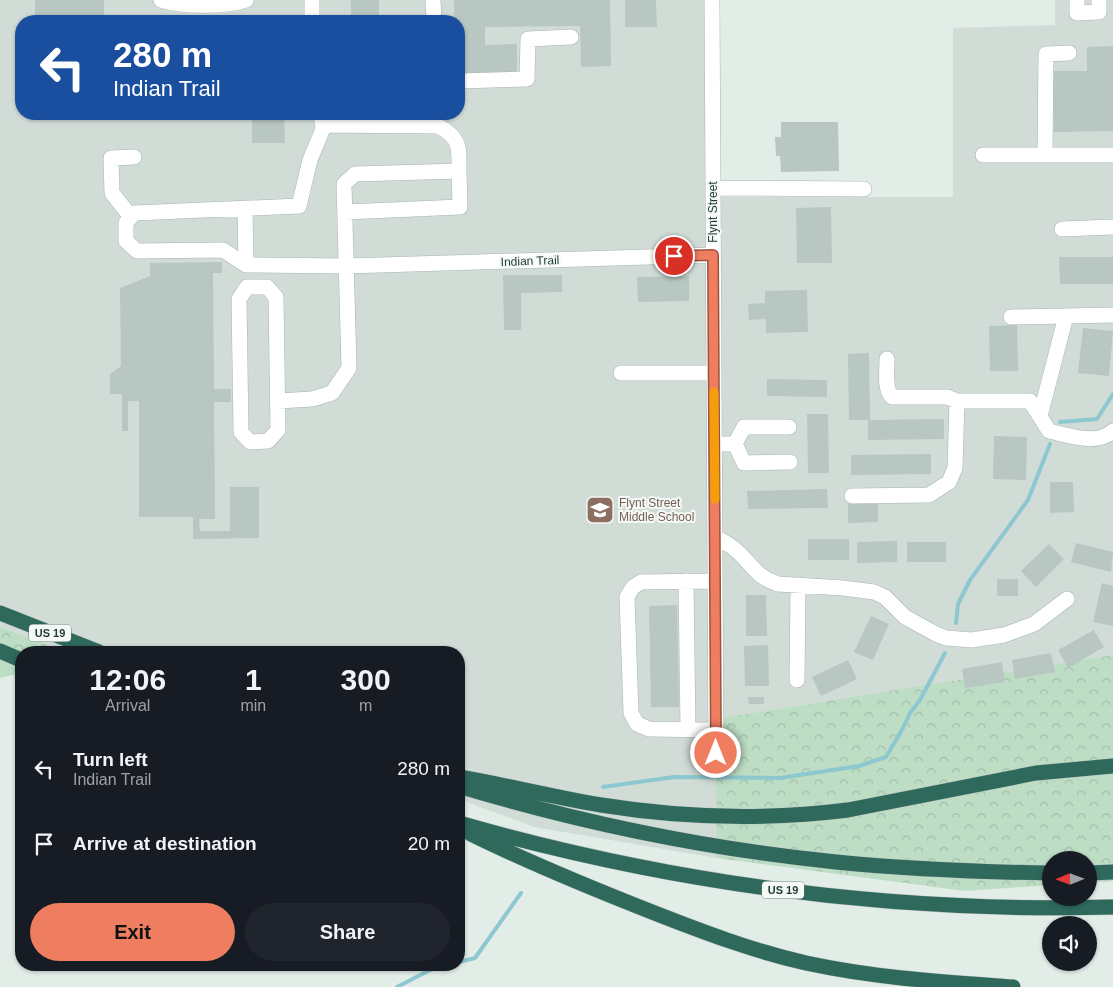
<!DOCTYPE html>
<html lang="en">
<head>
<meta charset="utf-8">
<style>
  body { margin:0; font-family:Arial,sans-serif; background:#20242c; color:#f1f3f6; height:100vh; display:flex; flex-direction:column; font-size:19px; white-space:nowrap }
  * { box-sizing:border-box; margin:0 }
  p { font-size:16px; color:#9ea1a6 }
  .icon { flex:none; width:28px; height:28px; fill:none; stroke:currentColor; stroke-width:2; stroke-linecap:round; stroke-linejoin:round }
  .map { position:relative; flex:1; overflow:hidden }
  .panel { position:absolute; left:15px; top:646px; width:450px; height:325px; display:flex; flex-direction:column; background:#171b24; border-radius:20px; box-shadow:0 1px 4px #0004 }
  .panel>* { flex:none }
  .hud { position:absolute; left:15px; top:15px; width:450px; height:105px; border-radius:20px; box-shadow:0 1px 4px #0004; background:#1a4fa0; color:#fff; overflow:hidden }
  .needle { width:32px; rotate:269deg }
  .controls { position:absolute; left:1042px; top:851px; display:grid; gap:10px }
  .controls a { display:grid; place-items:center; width:55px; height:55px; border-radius:50%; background:#171b24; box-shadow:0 1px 4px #0004; font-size:25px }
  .pin { position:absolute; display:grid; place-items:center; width:42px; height:42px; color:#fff; margin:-21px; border:2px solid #fff; border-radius:50%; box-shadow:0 1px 5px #0007 }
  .me { position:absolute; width:55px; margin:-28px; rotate:0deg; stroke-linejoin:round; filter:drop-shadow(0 0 4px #0008) }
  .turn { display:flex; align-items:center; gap:18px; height:105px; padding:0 15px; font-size:22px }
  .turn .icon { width:65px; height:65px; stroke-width:2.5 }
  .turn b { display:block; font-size:35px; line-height:42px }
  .eta { display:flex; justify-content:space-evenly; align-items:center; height:85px; text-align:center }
  .eta b { font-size:30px; font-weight:700; line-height:35px }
  .button { display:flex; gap:10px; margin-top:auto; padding:10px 15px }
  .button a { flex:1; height:58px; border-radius:30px; background:#ee7e5f; color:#111; font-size:20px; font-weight:700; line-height:58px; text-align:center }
  .button a+a { background:#20242c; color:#f1f3f6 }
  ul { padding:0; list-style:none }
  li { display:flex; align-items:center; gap:15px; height:75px; padding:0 15px }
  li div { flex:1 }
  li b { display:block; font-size:19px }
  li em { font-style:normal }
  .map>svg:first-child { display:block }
  .built { fill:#d1dcd7; fill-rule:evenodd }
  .forest { fill:url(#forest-crowns) }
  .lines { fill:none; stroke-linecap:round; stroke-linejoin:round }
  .stream { stroke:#8dc8d0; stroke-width:4 }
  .building { fill:#b8c7c1 }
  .minor-casing { stroke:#a6b5af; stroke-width:16 }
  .highway-casing { stroke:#c1c9c7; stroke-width:16 }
  .minor { stroke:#fff; stroke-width:15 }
  .highway { stroke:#2f695c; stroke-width:15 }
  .route-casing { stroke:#9b523e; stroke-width:12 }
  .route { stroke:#ee7e5f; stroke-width:9 }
  .slow { stroke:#f59e0b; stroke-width:9 }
  .labels { text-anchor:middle; stroke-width:4; stroke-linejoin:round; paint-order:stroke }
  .shield { fill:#f4f9f6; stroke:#627670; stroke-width:1 }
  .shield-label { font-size:11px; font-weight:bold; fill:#233e36 }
  .street-label { font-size:12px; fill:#233e36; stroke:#f4f9f6 }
  .education-label { font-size:12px; fill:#785e54; stroke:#f4f9f6; text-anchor:start }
</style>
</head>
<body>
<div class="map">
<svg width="1113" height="987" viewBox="0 0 1113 987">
  <defs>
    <pattern id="forest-crowns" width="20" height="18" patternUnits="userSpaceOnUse" patternTransform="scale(1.25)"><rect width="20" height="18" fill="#bdddc4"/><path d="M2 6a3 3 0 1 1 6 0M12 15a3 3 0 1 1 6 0" fill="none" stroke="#a2bfa9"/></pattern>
  </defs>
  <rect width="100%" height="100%" fill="#e3ede8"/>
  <!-- built -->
  <path class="built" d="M0,0H712L714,197H953V28L1055,25V0H1113V655L717,719V858L534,827L459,799V652H67L0,627ZM21,21H459V114H21Z"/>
  <!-- forest -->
  <path class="forest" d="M0,627L67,652H21V673L0,678Z
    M1113,655V881L1089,883V860H1051V885L965,891L717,858L716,719Z"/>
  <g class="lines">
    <!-- stream -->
    <path class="stream" d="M1060,422L1097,419L1113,394
      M956,623L958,604L970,580L1028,500L1050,444
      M603,787L674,777L780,778L859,766L886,757L903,728L910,713L920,700L945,653
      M459,962L475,958L521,893
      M397,987L430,970L448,965"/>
  </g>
  <!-- building -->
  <path class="building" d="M35,0H104V21H35Z
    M351,0H379V15L351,16Z
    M454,0H610L611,66L581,67L580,26L485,27V45L517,44V72L459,73V21H454Z
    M625,0H656L657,27H625Z
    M16,38H21V48H16Z
    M1113,46V131L1054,132L1053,71H1087V47Z
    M252,114H284L285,143H252Z
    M781,122H838L839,171L781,172L780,156H776L775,137H781Z
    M831,207L832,263H797L796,208Z
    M1059,257H1113V284H1060Z
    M222,262V273H213L214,389H231V402H214L215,519H199L200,531H230V487H259V538L193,539V517H139V401H128V431H122V394H110V374L121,366L120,288L150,276V263Z
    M503,275H562V292L521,293V330H504Z
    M689,276V301L638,302L637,277Z
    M807,290L808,332L766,333V319L749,320L748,304L765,303V291Z
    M1017,325L1018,371H990L989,326Z
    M1083,328L1113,331L1109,376L1078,373Z
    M869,353L870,420L944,419V439L868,440V420H849L848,354Z
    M767,379L827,380V397L767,396Z
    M807,414H828L829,473H808Z
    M994,436L1027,437L1026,480L993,479Z
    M931,454V474L851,475V455Z
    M1050,482H1073L1074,512L1050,513Z
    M827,489L828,508L748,509L747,491Z
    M848,504H878V522L848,523Z
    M808,539H849V560H808Z
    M897,541V562L857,563V542Z
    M907,542H946V562H907Z
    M1076,543L1113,552L1111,572L1071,562Z
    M1049,544L1064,559L1036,587L1021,571Z
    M997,579H1018V596H997Z
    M1102,583L1113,586V626L1093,622Z
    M746,595H766L767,636H746Z
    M677,605L679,707H651L649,606Z
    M871,616L889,624L873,660L854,652Z
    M1094,630L1104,647L1068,668L1058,650Z
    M768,645L769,686H745L744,646Z
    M1051,653L1055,672L1015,679L1012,660Z
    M848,660L857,679L821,696L812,677Z
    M1002,662L1005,682L965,688L962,669Z
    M748,697H764V704H749Z"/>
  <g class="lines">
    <defs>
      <path id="minor" d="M161,0C183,7 224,7 246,0
        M433,0L434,21
        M712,0L716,753
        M1077,0V13L1099,12V0
        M312,21V0
        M459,81L527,79L528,39L571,37
        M320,114L323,125L322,131L310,160L299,206L134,213L126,223V241L137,251L223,250L246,265L347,266L713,255
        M323,125L438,126C461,138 459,148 459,171
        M983,155H1113
        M1045,155L1046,54L1069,53
        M713,188L864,189
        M245,208L246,265
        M131,217L112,193L111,158L134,157
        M1062,229L1113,227
        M247,287H267L276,297L278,430L268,441L250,442L241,432L239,299Z
        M1066,316L1113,315
        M1011,317L1066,316L1040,416
        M887,359C887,371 884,389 892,397H947L957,401
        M621,373H714
        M278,401L312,399L332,393L349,368L344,184L355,174L459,171L460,207L345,212
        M714,444H735L744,427H789
        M735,444L744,463L790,462
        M852,496L929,495L949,482L955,468L957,401H1030L1049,431C1068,435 1096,446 1113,431
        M715,537C720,540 727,543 732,547C750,560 753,576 778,584L843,588L874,592L885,597L905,617L936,634L946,638L972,640L1004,635L1034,624L1067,599
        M686,581L688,730
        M715,581L641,582L633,587L627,597L631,713L637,724L649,729L716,730
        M797,680L798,585"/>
      <path id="highway" d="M0,613L99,652
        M0,651L21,660
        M459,777C506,785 553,797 601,805C682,818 767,820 848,810L1036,773L1113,766
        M459,786C581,823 709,849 836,862C908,869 979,872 1051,873
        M459,823C673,884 891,913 1113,907
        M471,834C530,863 591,888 652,912C703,932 753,951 806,963C875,978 943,982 1013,987
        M1089,873L1113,872"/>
    </defs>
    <!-- minor casing -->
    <use href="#minor" class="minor-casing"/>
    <!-- highway casing -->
    <use href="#highway" class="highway-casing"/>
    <!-- minor -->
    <use href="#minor" class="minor"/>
    <!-- highway -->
    <use href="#highway" class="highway"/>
  </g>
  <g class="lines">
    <defs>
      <path id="route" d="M674,256L713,255L716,753"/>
    </defs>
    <!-- route casing -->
    <use href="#route" class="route-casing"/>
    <!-- route -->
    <use href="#route" class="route"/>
    <!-- slow -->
    <path class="slow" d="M714,392L715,499"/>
  </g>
  <!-- icons -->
  <defs>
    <symbol id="school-square" viewBox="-11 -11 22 22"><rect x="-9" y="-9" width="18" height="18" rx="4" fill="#8d6e63" stroke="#f4f9f6"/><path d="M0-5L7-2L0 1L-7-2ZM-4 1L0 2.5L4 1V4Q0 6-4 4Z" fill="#fff"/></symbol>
  </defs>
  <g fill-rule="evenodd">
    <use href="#school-square" x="584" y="494" width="32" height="32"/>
  </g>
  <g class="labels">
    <!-- shield labels -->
    <g class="shield">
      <rect x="29" y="624.5" width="42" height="17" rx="4"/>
      <rect x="762" y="881.5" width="42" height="17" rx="4"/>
    </g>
    <g class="shield-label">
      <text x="50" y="637">US 19</text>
      <text x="783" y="894">US 19</text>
    </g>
    <!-- street labels -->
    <g class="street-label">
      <text transform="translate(713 212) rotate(-90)" y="4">Flynt Street</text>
      <text transform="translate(530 261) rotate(-2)" y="4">Indian Trail</text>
    </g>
    <!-- education labels -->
    <g class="education-label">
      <text x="619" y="507">Flynt Street<tspan x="619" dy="14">Middle School</tspan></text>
    </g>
  </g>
</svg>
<div class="controls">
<a><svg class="needle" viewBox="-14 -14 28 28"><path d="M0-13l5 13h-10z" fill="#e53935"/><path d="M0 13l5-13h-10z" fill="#9ea1a6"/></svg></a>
<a><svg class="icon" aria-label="sound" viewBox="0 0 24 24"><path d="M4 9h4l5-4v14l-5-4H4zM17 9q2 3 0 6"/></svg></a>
</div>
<div class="pin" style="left:674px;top:256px;background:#d93025"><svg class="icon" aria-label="arrive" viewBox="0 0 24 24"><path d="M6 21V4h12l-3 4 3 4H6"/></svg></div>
<svg class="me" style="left:716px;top:753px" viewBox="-20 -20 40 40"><circle r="17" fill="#ee7e5f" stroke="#fff" stroke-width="3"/><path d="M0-11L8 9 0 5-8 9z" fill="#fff"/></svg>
<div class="hud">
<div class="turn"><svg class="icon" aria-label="left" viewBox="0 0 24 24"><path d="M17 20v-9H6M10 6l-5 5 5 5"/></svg><div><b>280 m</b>Indian Trail</div></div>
</div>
<section class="panel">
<div class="eta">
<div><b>12:06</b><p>Arrival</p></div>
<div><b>1</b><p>min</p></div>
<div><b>300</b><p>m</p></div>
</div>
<ul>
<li><svg class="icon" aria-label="left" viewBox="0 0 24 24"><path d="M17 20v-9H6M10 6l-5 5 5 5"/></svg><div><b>Turn left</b><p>Indian Trail</p></div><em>280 m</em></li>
<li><svg class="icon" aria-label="arrive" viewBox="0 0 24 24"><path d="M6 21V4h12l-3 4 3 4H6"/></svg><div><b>Arrive at destination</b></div><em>20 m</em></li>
</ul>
<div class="button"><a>Exit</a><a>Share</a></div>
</section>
</div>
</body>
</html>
